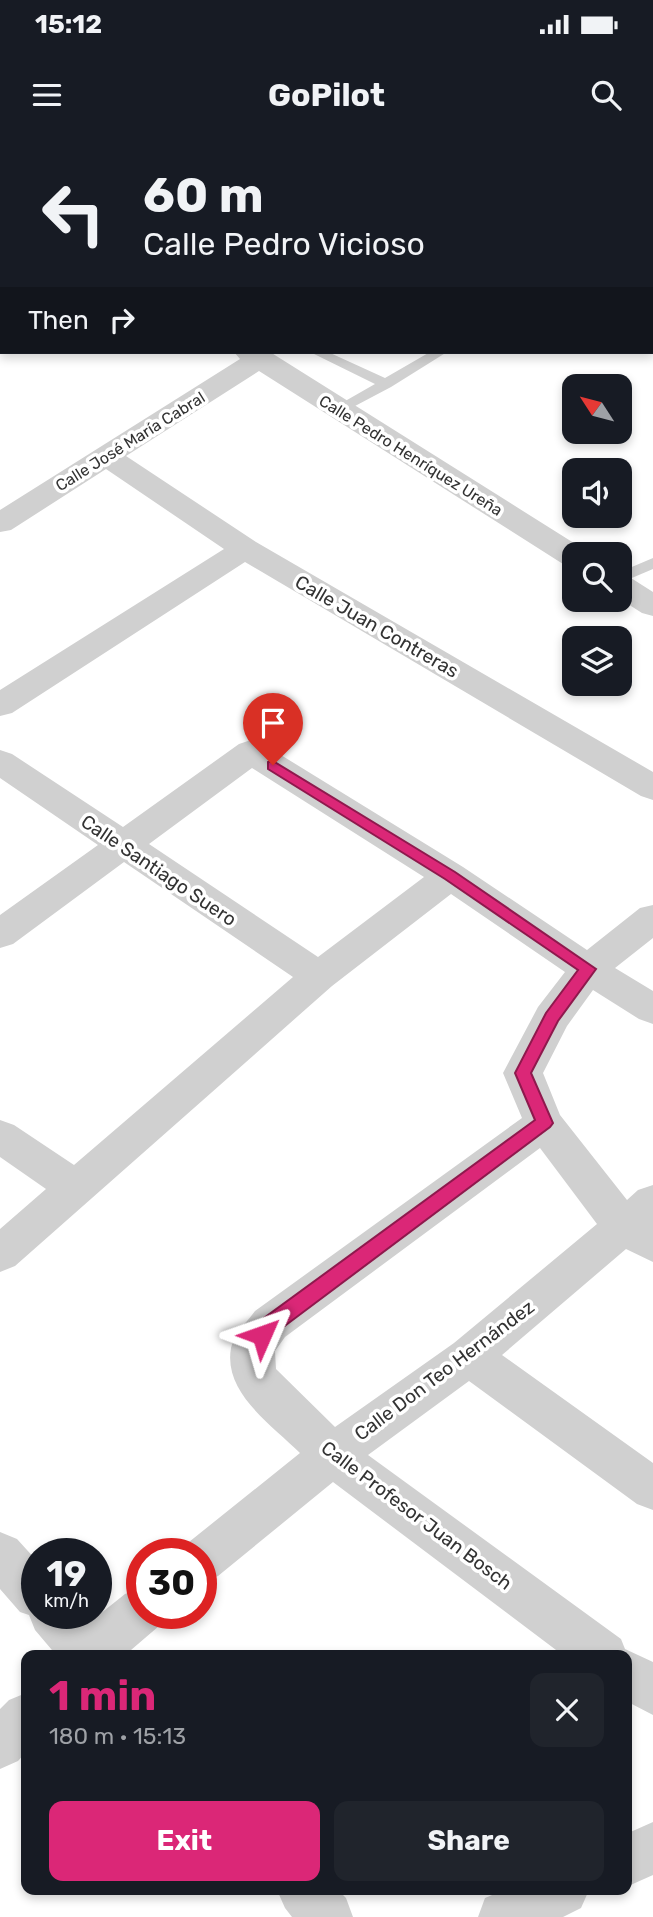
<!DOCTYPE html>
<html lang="en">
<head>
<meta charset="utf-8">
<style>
  body { margin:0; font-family:Rubik,sans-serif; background:#20242c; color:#f1f3f6; height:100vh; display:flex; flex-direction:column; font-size:26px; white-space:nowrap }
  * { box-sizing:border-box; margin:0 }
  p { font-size:23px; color:#9ea1a6 }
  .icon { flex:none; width:38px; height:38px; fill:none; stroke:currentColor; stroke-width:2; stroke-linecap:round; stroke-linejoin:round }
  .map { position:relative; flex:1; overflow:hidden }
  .drawer { position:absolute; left:21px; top:1510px; width:611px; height:245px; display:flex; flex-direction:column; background:#171b24; border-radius:14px; box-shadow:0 4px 10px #0003 }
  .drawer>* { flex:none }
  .guide { position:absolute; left:0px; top:0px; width:654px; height:214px; box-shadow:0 4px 10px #0003; background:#171b24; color:#f1f3f6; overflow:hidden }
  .needle { width:46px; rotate:306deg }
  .buttons { position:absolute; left:562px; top:234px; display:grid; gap:14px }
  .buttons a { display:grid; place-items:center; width:70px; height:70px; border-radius:14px; background:#171b24; box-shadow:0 4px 10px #0003; font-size:35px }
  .speed { position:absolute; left:21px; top:1398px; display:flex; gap:14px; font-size:35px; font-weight:700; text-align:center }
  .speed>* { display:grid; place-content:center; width:91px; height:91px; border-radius:50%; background:#171b24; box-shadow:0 4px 10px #0003; line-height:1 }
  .speed small { font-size:18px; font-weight:400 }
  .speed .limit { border:10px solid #d22; background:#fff; color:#111 }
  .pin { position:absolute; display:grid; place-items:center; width:60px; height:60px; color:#fff; margin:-72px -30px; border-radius:50% 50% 50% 0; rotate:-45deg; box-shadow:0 0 7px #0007 }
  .pin .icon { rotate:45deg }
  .me { position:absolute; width:77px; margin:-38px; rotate:47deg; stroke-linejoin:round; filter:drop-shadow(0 0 5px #0008) }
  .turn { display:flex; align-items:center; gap:24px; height:147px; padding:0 28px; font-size:32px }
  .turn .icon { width:91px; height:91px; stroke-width:2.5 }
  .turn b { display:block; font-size:49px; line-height:60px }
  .then { display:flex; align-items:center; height:66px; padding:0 28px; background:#0003; gap:14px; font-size:26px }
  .round { display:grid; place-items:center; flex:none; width:74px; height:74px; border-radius:14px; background:#20242c }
  .headline { display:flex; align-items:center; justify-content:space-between; height:119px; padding:0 28px }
  h1 { font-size:42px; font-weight:700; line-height:52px; color:#db2777 }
  .primary-button { display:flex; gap:14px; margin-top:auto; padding:14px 28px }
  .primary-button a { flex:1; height:80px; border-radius:14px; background:#db2777; color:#fff; font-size:28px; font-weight:700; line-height:80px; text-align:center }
  .primary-button a+a { background:#20242c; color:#f1f3f6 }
  .status { display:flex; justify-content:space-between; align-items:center; height:49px; padding:0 35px; background:#171b24; direction:ltr }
  .status svg { height:19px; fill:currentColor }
  header { display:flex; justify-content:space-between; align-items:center; height:91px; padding:0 28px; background:#171b24; font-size:32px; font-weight:700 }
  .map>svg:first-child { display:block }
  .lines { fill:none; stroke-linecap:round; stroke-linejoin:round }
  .lane { fill:#d0d0d0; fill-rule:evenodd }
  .street { fill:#d0d0d0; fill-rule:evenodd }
  .secondary { fill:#bdbdbd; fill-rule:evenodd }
  .primary { fill:#ababab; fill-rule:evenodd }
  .route { fill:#db2777; stroke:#8e194d; stroke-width:2 }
  .labels { text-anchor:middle; stroke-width:7; stroke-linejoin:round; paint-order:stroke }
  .far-street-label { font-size:16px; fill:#333; stroke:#fff }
  .street-label { font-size:19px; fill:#333; stroke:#fff }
</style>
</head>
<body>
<div class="status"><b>15:12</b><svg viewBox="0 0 49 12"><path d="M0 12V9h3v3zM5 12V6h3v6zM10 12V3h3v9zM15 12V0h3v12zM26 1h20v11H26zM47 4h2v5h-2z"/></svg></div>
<header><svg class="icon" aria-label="menu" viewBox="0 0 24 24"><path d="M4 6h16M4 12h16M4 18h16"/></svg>GoPilot<svg class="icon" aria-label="search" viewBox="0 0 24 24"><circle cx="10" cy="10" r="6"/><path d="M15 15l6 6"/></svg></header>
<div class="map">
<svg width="653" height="1777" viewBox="0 0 653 1777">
  <rect width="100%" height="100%" fill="#fff"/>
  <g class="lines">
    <!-- lane -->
    <path class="lane" d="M310,212H328L385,238L430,212H447L391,247L338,275L333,274L331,271L333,268L375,244Z
      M653,418V429L620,443V432Z"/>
    <!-- street -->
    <path class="street" d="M364,0H394L395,2H365Z
      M234,212H270L585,410L588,415H574V427L563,424L259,231L126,316L256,402L653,632V660L641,656L245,422L12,573L0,576V550L224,409L106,329L11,390L0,392V370L240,219Z
      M620,435L631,438L653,452V476L642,473L620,459Z
      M251,600L263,604L463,727L587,810L640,768L653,765V798L615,828L653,851V884L639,879L593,850L567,886L543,933L560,975L627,1060L638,1050L653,1045V1122L626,1109L502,1215L653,1323V1370L637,1364L469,1241L368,1315L621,1499L625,1509L653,1522V1575L626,1561V1516H564L333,1342L218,1436L201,1443V1414H181L184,1406L300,1313C272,1285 223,1253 231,1208C234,1194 247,1182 255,1171L522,978L503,933L538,867L565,832L451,754L332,846L15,1126L0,1132V1089L46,1049L0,1017V980L14,985L74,1025L293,837L124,722L13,804L0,808V775L98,705L0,638V610L12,614L123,687L239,604ZM252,628L424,737L318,817L149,704ZM540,1008L597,1084L454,1203L335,1287L276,1229L275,1211L285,1197Z
      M0,1392L17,1399L37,1421V1474H83L90,1482L125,1454L142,1447V1474H164L159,1486L124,1516H57L35,1490L29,1475L20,1472L0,1449Z
      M26,1553V1612L18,1621L0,1629V1569L9,1560Z
      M653,1682V1735L626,1747V1694Z
      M277,1750H338L346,1758L353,1777H292L285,1768Z
      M504,1750H589L581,1768L563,1777H478L485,1758Z"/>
    <!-- secondary -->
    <path class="secondary" d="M0,117L2,118V134L0,133Z"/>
    <!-- primary -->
    <path class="primary" d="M256,0H282L255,2Z
      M2,129V146H0V130Z"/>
  </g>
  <!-- route -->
  <path class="route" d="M273,621L455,732L596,829L558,881L531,933L553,983L550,987L262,1203L256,1201L253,1195L264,1178L535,980L515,933L546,873L578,830L445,739L268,629V622Z"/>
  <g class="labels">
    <!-- far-street labels -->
    <g class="far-street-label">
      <text transform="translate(130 301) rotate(-32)" y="6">Calle José María Cabral</text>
      <text transform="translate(411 315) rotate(32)" y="6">Calle Pedro Henríquez Ureña</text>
    </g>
    <!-- street labels -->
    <g class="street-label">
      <text transform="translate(377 486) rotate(30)" y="7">Calle Juan Contreras</text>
      <text transform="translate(159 730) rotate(34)" y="7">Calle Santiago Suero</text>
      <text transform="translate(444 1230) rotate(-37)" y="7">Calle Don Teo Hernández</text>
      <text transform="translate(417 1375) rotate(37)" y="7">Calle Profesor Juan Bosch</text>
    </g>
  </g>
</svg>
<div class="buttons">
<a><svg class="needle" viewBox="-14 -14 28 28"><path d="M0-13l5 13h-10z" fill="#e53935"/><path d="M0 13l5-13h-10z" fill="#9ea1a6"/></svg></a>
<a><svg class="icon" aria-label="sound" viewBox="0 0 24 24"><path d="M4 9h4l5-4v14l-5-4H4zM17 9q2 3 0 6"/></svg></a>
<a><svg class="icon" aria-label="search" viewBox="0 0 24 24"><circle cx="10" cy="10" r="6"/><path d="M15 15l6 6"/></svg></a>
<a><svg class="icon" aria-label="layers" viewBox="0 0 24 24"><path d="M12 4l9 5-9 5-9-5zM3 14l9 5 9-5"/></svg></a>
</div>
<div class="speed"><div>19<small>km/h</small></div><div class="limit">30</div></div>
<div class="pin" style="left:273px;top:625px;background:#d93025"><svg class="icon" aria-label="arrive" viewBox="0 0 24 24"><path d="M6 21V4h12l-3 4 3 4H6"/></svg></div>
<svg class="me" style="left:262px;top:1195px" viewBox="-20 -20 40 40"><path d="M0-17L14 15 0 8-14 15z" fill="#db2777" stroke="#fff" stroke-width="4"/></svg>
<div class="guide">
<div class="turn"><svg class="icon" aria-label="left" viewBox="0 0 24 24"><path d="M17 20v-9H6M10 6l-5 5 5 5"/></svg><div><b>60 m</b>Calle Pedro Vicioso</div></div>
<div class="then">Then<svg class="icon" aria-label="right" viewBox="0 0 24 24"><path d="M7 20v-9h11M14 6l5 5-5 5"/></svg></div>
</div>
<section class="drawer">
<div class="headline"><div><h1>1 min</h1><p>180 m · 15:13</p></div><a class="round"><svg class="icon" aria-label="close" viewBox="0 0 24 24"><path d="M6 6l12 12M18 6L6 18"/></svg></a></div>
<div class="primary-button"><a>Exit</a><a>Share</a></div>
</section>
</div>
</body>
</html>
